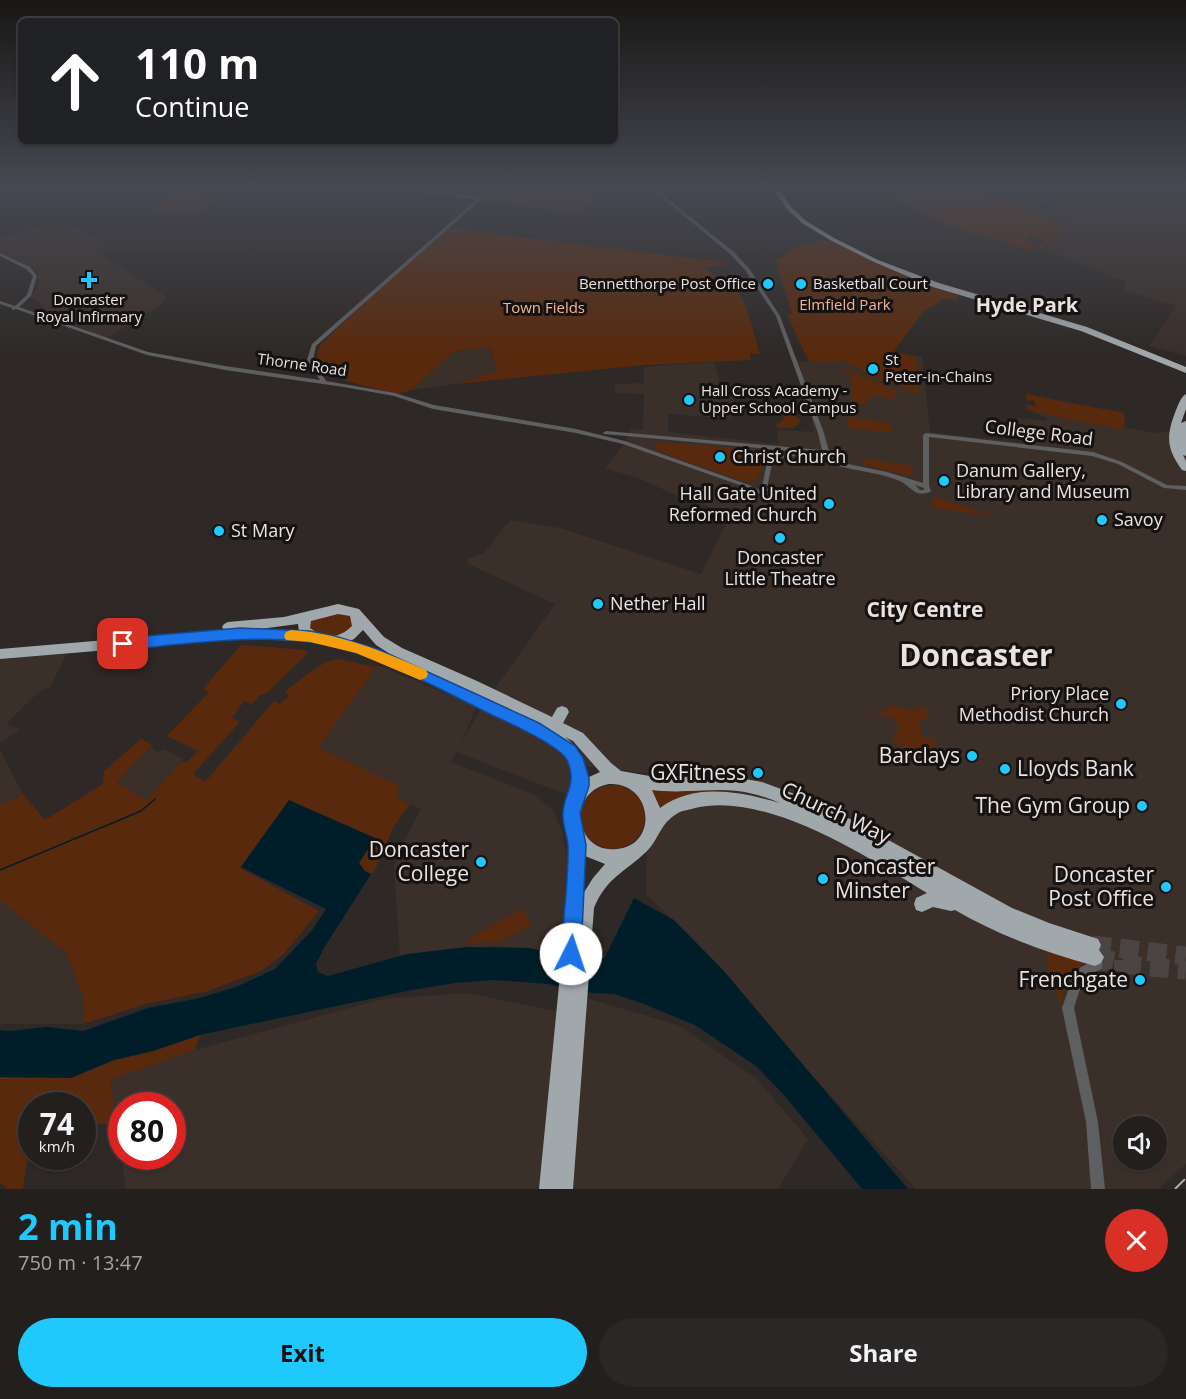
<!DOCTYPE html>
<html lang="en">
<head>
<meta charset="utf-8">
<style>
  body { margin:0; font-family:"Open Sans",sans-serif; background:#2a2726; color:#f1f3f6; height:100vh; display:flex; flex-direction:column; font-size:22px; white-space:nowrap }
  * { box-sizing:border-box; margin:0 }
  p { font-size:20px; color:#a2a2a4 }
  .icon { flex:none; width:33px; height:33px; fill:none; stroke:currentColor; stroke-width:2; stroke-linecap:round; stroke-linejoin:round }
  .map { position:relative; height:1189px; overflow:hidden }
  .drawer { display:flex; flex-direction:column; background:#221f1d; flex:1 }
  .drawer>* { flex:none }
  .guide { position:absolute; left:18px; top:18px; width:600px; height:126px; border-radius:9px; box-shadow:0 2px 4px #0004,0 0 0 2px #3f3d3b; background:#202124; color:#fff; overflow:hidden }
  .buttons { position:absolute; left:1113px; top:1116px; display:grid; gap:12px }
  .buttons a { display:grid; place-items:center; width:54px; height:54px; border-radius:50%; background:#221f1d; box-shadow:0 2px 4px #0004,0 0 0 2px #3f3d3b; font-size:30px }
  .speed { position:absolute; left:18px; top:1092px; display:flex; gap:12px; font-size:30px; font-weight:700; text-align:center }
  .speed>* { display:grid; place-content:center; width:78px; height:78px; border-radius:50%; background:#221f1d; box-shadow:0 2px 4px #0004,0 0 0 2px #3f3d3b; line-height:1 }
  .speed small { font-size:15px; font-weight:400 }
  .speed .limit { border:9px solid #d22; background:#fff; color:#111 }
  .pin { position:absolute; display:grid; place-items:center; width:51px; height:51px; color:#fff; margin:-26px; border-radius:12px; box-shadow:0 3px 9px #0006 }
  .me { position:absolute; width:66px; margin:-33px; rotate:4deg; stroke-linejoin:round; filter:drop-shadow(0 0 4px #0008) }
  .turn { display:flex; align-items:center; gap:21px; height:126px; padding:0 18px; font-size:27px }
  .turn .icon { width:78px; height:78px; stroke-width:2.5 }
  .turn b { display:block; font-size:42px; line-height:51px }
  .round { display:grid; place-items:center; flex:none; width:63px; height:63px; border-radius:32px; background:#2a2726 }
  .summary { display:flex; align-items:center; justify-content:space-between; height:102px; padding:0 18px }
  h1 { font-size:36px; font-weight:700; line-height:45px; color:#20c9fd }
  .cta { display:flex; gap:12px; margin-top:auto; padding:12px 18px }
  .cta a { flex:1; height:69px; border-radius:36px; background:#20c9fd; color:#111; font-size:24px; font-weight:700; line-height:69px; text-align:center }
  .cta a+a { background:#2a2726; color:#f1f3f6 }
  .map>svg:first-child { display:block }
  .built { fill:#3b2f2a; fill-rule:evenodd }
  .green { fill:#59290d }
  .water { fill:#001e29 }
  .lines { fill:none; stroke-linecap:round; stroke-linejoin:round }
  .stream { stroke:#001e29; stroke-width:1.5 }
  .minor-tunnel { stroke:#4a4543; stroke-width:11; stroke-dasharray:11 6; stroke-linecap:butt }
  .highway-tunnel { stroke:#4a4543; stroke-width:19; stroke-dasharray:19 9; stroke-linecap:butt }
  .minor { fill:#5d5f61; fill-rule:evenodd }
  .highway { fill:#a1a8ab; fill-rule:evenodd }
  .rail { stroke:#b5b1b0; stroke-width:2; stroke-dasharray:14 7; stroke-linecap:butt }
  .route { fill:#1a73e8; stroke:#114b97; stroke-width:1.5 }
  .slow { fill:#f59e0b }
  .poi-dot { fill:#20c9fd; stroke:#151211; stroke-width:2 }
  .labels { text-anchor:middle; stroke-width:6; stroke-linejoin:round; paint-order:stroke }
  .far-poi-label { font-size:15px; fill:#e8e4e3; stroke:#151211; text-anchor:start }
  .far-park-label { font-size:15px; fill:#f2b597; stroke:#151211 }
  .far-street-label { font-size:15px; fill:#e8e4e3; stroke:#151211 }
  .street-label { font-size:18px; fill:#e8e4e3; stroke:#151211 }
  .poi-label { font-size:18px; fill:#e8e4e3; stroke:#151211; text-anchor:start }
  .far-district-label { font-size:20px; font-weight:bold; fill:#e9e2de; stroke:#151211 }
  .quarter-label { font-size:21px; font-weight:bold; fill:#e9e2de; stroke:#151211 }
  .near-poi-label { font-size:21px; fill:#e8e4e3; stroke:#151211; text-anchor:end }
  .near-street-label { font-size:21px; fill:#e8e4e3; stroke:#151211 }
  .town-label { font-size:30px; font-weight:bold; fill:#e9e2de; stroke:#151211 }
</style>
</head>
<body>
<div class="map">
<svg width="1186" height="1189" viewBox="0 0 1186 1189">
  <rect width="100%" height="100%" fill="#2e2927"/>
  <!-- built -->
  <path class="built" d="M967,187H1005L1043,194L1050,202L1039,207L1029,206Z
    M1050,187H1186V356L1149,346L1176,306L1124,290L1125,281L1041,249L1065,223L1040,211L1058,204Z
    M44,226H70L100,239L112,249L101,255L167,297L163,303L106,339L47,312L34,297L30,298L39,284L38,273L31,267L0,253V238Z
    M489,347L498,370L456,384L411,390L455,351Z
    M896,353L922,357L930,432L1025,443L1017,418L1047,421L1046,417L1027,410L1120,429V426L1153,433L1176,431L1186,453V1164L1159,1189H916L811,1074L723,971L646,894L648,773L582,766L568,795L456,752L451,762L533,794L554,811L563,834L568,870L564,956L529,948L494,946L400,957L394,868L396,856L421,809L395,796L401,787L319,747L377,665L477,706L461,743L484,704L555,604L468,564L467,559L484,553L510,520L560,528L701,574L731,514L681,498L641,479L605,468L625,443L631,429L643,430L644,394L615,393V384L644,383V367L714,362L718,374L719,390L735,391L734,403L731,406L732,419L668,414V432L779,444L777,430L814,432L810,405L795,361L815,362L840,358L897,387L916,373V357ZM1124,1126H1156V1160H1124Z
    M67,653L50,688L42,689L6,724L20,729L0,743V657Z
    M152,745L153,750L158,752L163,749L184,759L146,800L117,784Z
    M0,750L23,794L0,805Z
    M0,900L67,954L84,1000L83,1024H0Z
    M467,993L566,1013L550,1189H126L110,1080L195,1050L383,999ZM122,1106H172V1156H122Z
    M579,996L678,1025L756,1078L808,1139L778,1189H563Z"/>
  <!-- green -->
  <path class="green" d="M497,187H552L598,193L581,213L480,201Z
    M871,187H962L1020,204L1065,224L1041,249L1037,248L1044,240L1029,235L1025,240L1037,245L1032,251L938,222L939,220Z
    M175,189H210L198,201H207L214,195H220L201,212L152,211L150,209Z
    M448,228L724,262L727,265L703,268L716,275L719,281L733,280L746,307L760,354H750L751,360L644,365L456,384L498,370L489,347L455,351L411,390L395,395C375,385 299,380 321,344L380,288Z
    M825,240L845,246L957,295V300L943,299L923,312L894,351L916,357L919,394L869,375L841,358V362H809L787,315L792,313L775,259H780L794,247Z
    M846,368L897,391L892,396L899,399L897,401L877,395L868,399L865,405L851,401V386L855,383L848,380L854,375L843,370Z
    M1026,394L1124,413L1125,427L1121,426V430L1027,410V404L1036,407L1034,400L1027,401Z
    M774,406L802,407L795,415L801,422L793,428H778L776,424L783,421L784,418Z
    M846,417L887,422L891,425V432L850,429Z
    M660,442L754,450L762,454L764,461L757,480L746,482L658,451L655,445Z
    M862,458L913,466L911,476L863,465Z
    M934,497H936L994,516L933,508L932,499Z
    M333,613L349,614L355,624C344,637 324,641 309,629L312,620Z
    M241,645L305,650L308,653L267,693L260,695L252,704L244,701L232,718L240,722L193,774L205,782L274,701L280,704L289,696L285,692L287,690C301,680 322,660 339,659L376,667L319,747L401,787L395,796L410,804L394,826L376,868L371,874L365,871L359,863L374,838L289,801L240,868L319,911L284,954L261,971L208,991L146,1004L83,1024L84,1000L67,954L0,900V805L23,794L45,820L103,784L104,771L141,739L152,745L117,783L146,800L182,761L186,763L198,751L167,736L209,692L203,689Z
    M888,705L918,711V706L926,708L930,721L919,719L922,736L934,739L935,756L911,749L910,753L902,749L903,745L894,744L893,732L899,733L898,724L895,723L894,718L879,716L878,711L888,713Z
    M581 817a32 32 0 1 1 64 0a32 32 0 1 1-64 0Z
    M727,786L729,792C703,792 681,794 659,810L649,789Z
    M523,908L531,925L503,941L470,943L468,939Z
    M1048,949L1088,961C1072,972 1064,985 1062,1004C1052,990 1045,966 1048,949Z
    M200,1035L195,1050L110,1080L117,1125L83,1123L82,1106H32L31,1151L28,1154L23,1189H7L0,1182V1077L71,1078L114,1060L153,1051Z"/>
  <!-- water -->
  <path class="water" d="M289,800L375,838L359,863L365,871L371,874L324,948L316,964L318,972L328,976L407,954L467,947L529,948L597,962L605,957L634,898L674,920L723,970L908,1189H862L782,1093L756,1066L695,1025L641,1003L614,994L592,993L548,984L495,980L455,983L412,990L200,1035L153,1051L114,1060L71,1078L0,1077V1030L10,1031L47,1027L83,1031L148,1008L200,998L236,987L275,969L313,929L326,909L241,867Z"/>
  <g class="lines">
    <!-- stream -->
    <path class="stream" d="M0,870L141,811L155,799"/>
    <!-- minor-tunnel -->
    <path class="minor-tunnel" d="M1097,965L1137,966"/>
    <!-- highway-tunnel -->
    <path class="highway-tunnel" d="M1092,945L1186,956
      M1095,957L1137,966L1186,970"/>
    <!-- minor -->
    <path class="minor" d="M135,187H337L335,188H137Z
      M380,187H389L479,197L491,187H495L316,346L313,360L326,381L395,393L434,405L576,429L625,441L749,485L759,490L763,489L762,487L768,457L795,452L798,454L795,456L773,459L767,488L769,490L768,491L758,494L745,487L623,444L576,433L433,409L394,396L344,387L225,370L147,355L16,309L12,310V308L0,304V301L15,306L27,295L33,276L26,269L0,256V253L30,267L37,276L31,296L19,307L148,352L225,366L320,380L307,360L312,344L477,199Z
      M649,187H653L734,252L749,268L780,316L824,433L830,455L838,462L887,472L923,483V435L926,433L1093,452L1122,462L1167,485L1186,486V490L1164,488L1118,464L1092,456L929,437V486L931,491L930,492C912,498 912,485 897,480C883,474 866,472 851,469C845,467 838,467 833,464C828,462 825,458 823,454L604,434L603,433L606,431L822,450L818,433L776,316L745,270L730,254ZM915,485L924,488V490H920Z
      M1097,959L1101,961L1103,965L1101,969L1089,975L1082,983L1074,1008L1098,1122L1105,1189H1091L1086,1122L1062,1008L1073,976L1081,967Z"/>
    <!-- highway -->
    <path class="highway" d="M772,187H778L791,207L806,221L834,238L878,260L939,283L1087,327L1186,367V373L1081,331L933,287L874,262L830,240L802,223L787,209Z
      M1186,394V409L1181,423L1186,421V456L1183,455L1186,461V471L1182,470C1166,448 1166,436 1176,410C1179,404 1180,398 1186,394Z
      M338,604L359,609L384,637L402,648L477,681L552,717L557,708L562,706L567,708L569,712L563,723L583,733L611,763L621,771L661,778L728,776L762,782L811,800L852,820L1012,908L1049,923L1098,939L1101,945L1099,950L1104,957L1101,963L1095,966C1046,953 998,935 955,910L951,911L933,907L922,912L916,910L914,904L916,898L927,893C867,857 767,791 695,808C689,810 683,810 678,813C658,825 660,839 646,852C625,872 606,878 594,908L573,1189H539L566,914L569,845L565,813L572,780L570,762L559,750L526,729L386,664L358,653L312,641L240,639L0,659V649L224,630L222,627L224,624L228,622L284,617ZM338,614L350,616L352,626C339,639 324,639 310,628L311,621ZM298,624L299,632L253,630ZM363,630L376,645L390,654L350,641L354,639ZM451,682L494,702L489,700ZM565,737L573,741L600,772L587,778C586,761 578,747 565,737ZM609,784C653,782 659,845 617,849C574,854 567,791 609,784ZM652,790C681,794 710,788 738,791C753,793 766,797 780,803C741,792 695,782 660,808ZM585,856L605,864L593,878L583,894Z"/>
    <!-- rail -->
    <path class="rail" d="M1175,1189L1186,1178"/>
  </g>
  <!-- sky -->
  <linearGradient id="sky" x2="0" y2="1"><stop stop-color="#191715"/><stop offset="0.53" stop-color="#464952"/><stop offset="1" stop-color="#464952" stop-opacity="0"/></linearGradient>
  <rect width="1186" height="353" fill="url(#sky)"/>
  <!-- route -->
  <path class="route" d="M240,628L310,631L335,636L380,650L539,723L575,746L583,758L589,778V786L580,813L586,845L581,954L578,961L571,963L564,961L561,954C563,918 569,880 568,845C567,834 562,823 563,813C564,793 578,783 567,760C560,746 510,723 494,716C443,691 391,661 336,647C273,631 187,644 123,650L117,648L115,644L117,640L123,638Z"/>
  <!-- slow -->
  <path class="slow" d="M291,630C339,633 382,651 426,670L428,674L426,678L420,680L356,653L310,642L286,640L284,636L286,632Z"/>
  <!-- markers -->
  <g class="poi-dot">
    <path d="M86 271h6v6h6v6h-6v6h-6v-6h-6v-6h6z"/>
    <circle cx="768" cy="284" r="6"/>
    <circle cx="801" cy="284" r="6"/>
    <circle cx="873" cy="369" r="6"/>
    <circle cx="689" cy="400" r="6"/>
    <circle cx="720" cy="457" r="6"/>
    <circle cx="944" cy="481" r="6"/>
    <circle cx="829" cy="504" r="6"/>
    <circle cx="1102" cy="520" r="6"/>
    <circle cx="219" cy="531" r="6"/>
    <circle cx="780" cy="538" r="6"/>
    <circle cx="598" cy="604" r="6"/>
    <circle cx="1121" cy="704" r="6"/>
    <circle cx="972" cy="756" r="6"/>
    <circle cx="1005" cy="769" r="6"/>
    <circle cx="758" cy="773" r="6"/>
    <circle cx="1142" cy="806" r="6"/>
    <circle cx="481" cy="862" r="6"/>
    <circle cx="823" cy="879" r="6"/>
    <circle cx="1166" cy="887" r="6"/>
    <circle cx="1140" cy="980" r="6"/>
  </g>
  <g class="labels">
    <!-- far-poi labels -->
    <g class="far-poi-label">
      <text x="756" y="289" text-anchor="end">Bennetthorpe Post Office</text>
      <text x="813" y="289">Basketball Court</text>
      <text x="89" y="305" text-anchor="middle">Doncaster<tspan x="89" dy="17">Royal Infirmary</tspan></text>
      <text x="885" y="365">St<tspan x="885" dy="17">Peter-in-Chains</tspan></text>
      <text x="701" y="396">Hall Cross Academy -<tspan x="701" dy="17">Upper School Campus</tspan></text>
    </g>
    <!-- far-park labels -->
    <g class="far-park-label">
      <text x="845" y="310">Elmfield Park</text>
      <text x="544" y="313">Town Fields</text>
    </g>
    <!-- far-street labels -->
    <g class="far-street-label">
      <text transform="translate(302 365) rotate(8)" y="5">Thorne Road</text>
    </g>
    <!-- street labels -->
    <g class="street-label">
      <text transform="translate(1039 433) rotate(7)" y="6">College Road</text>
    </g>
    <!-- poi labels -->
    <g class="poi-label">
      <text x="732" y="463">Christ Church</text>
      <text x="956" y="477">Danum Gallery,<tspan x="956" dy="21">Library and Museum</tspan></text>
      <text x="817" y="500" text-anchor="end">Hall Gate United<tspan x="817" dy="21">Reformed Church</tspan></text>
      <text x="1114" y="526">Savoy</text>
      <text x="231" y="537">St Mary</text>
      <text x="780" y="564" text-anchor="middle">Doncaster<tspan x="780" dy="21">Little Theatre</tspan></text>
      <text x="610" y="610">Nether Hall</text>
      <text x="1109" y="700" text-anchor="end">Priory Place<tspan x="1109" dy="21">Methodist Church</tspan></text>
    </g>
    <!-- far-district labels -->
    <g class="far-district-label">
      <text x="1027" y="312">Hyde Park</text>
    </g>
    <!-- quarter labels -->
    <g class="quarter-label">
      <text x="925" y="617">City Centre</text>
    </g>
    <!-- near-poi labels -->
    <g class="near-poi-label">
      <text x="960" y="763">Barclays</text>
      <text x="1017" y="776" text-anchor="start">Lloyds Bank</text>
      <text x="746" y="780">GXFitness</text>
      <text x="1130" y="813">The Gym Group</text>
      <text x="469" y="857">Doncaster<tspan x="469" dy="24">College</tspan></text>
      <text x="835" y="874" text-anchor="start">Doncaster<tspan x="835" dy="24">Minster</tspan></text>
      <text x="1154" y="882">Doncaster<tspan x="1154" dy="24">Post Office</tspan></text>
      <text x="1128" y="987">Frenchgate</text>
    </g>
    <!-- near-street labels -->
    <g class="near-street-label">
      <text transform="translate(836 813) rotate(25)" y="7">Church Way</text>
    </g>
    <!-- town labels -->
    <g class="town-label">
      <text x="976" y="666">Doncaster</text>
    </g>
  </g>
</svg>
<div class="buttons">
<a><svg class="icon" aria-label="sound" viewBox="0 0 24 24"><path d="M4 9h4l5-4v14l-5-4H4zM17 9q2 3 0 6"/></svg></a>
</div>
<div class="speed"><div>74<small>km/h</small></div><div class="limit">80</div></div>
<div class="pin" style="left:123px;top:644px;background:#d93025"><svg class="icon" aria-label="arrive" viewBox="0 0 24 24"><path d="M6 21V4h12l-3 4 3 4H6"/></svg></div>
<svg class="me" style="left:571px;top:954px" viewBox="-20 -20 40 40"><circle r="19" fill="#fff"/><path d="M0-13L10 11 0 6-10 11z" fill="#1a73e8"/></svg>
<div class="guide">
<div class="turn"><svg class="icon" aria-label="ahead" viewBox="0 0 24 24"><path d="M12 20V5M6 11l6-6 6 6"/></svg><div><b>110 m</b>Continue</div></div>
</div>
</div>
<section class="drawer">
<div class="summary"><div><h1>2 min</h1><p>750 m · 13:47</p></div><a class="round" style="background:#d93025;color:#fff"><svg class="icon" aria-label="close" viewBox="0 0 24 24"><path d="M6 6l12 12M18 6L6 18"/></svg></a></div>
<div class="cta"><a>Exit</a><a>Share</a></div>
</section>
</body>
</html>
